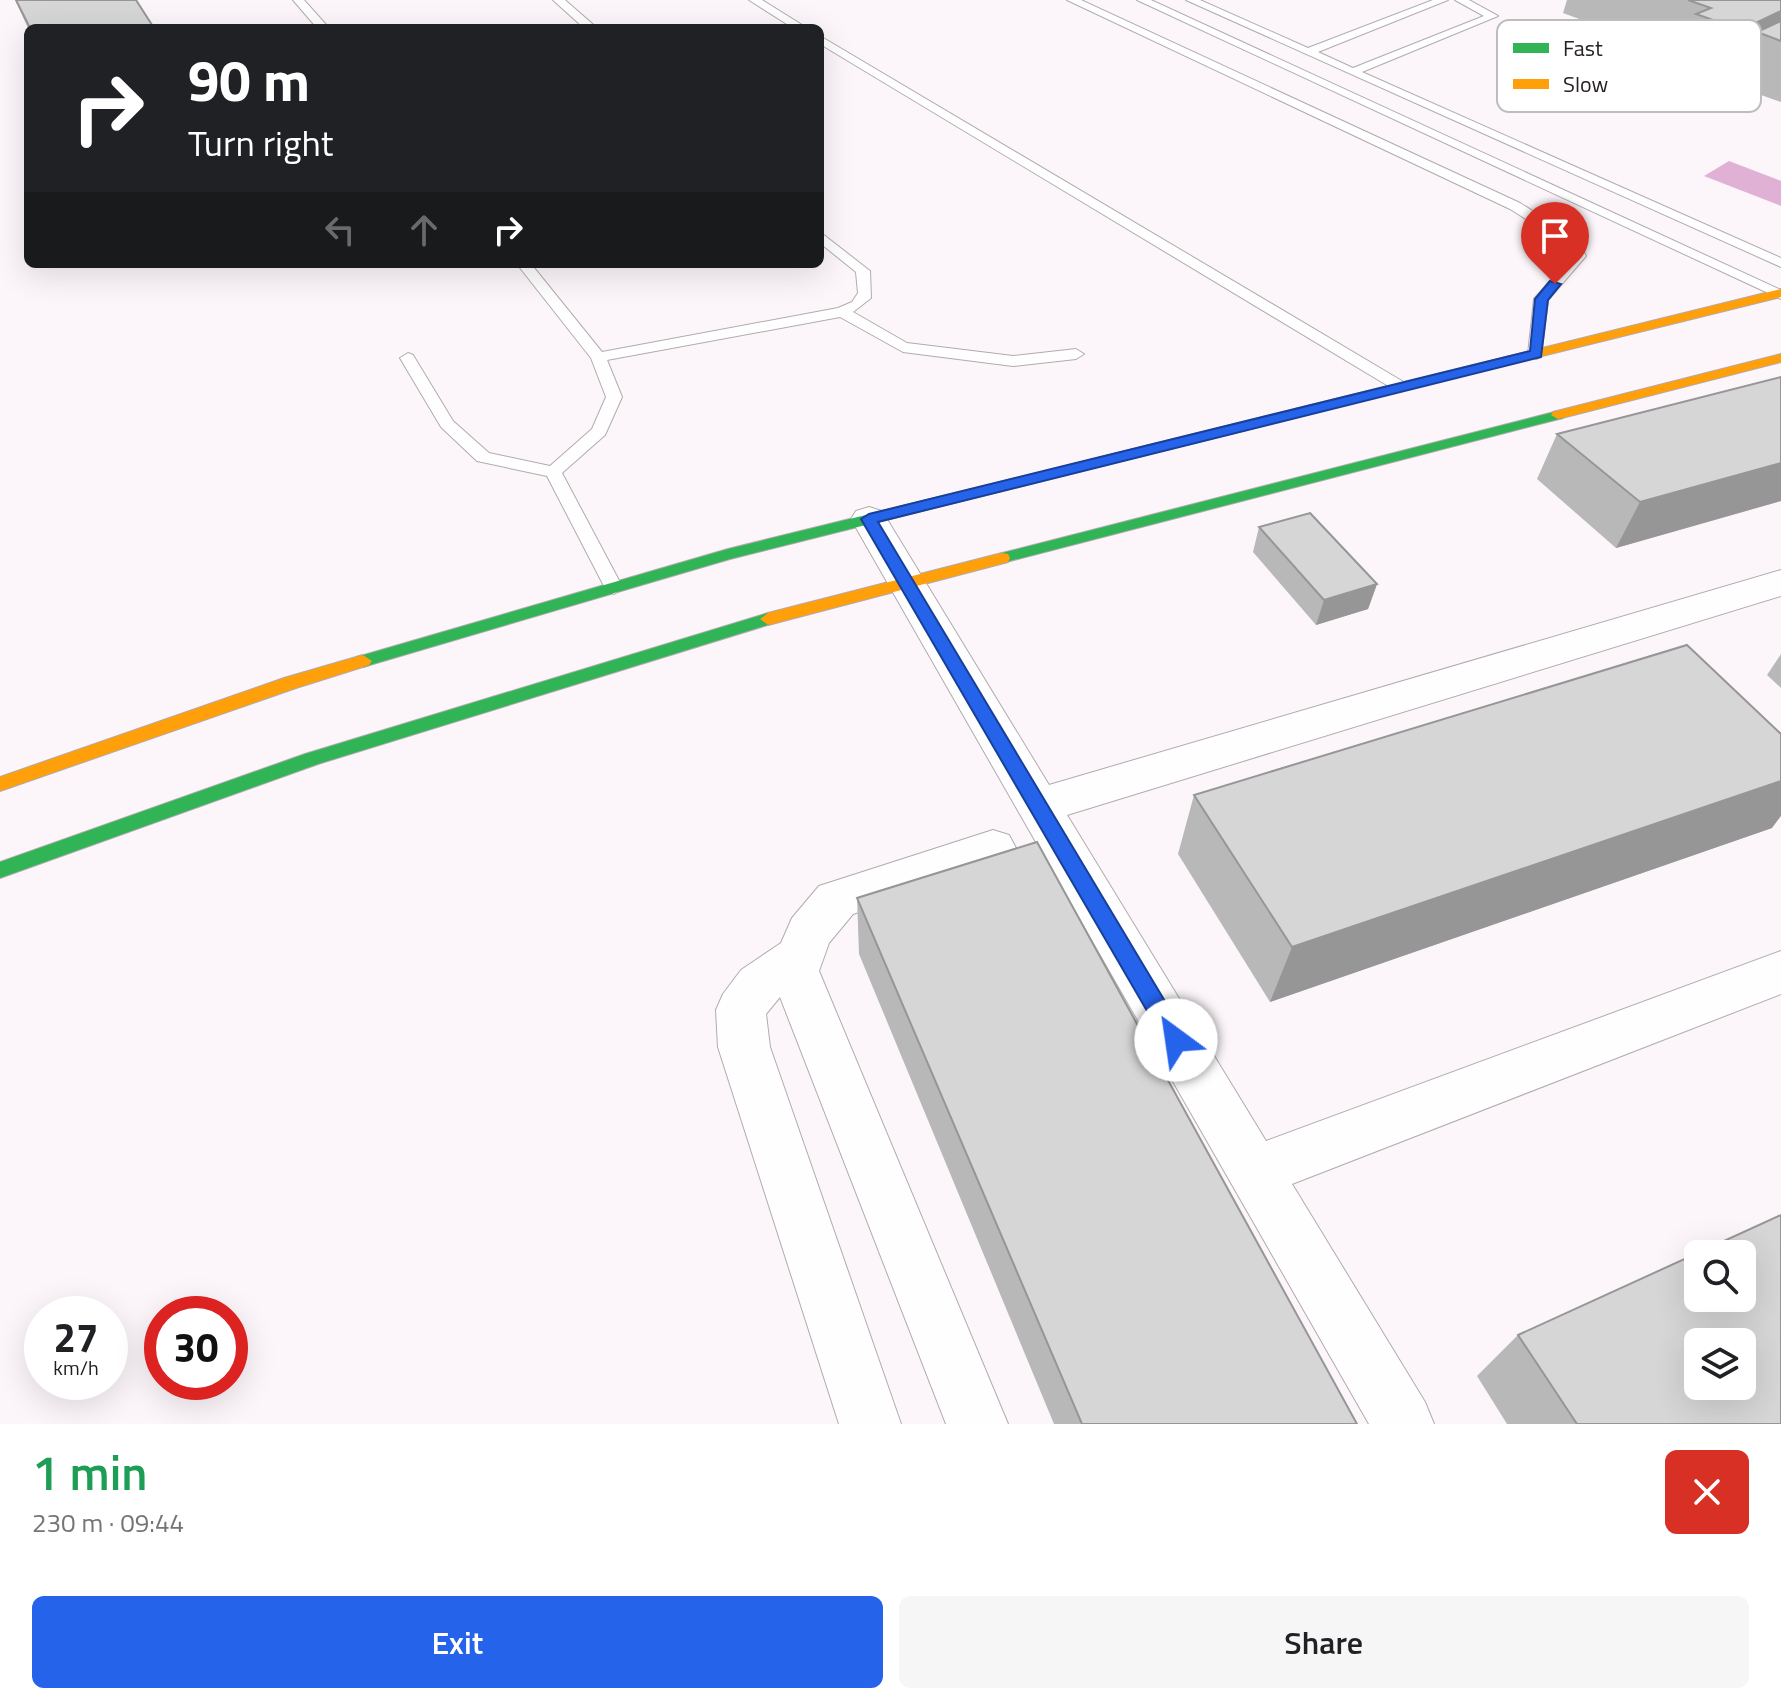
<!DOCTYPE html>
<html lang="en">
<head>
<meta charset="utf-8">
<style>
  body { margin:0; font-family:"Titillium Web",sans-serif; background:#f6f6f6; color:#202124; height:100vh; display:flex; flex-direction:column; font-size:30px; white-space:nowrap }
  * { box-sizing:border-box; margin:0 }
  p { font-size:26px; color:#757577 }
  .icon { flex:none; width:44px; height:44px; fill:none; stroke:currentColor; stroke-width:2; stroke-linecap:round; stroke-linejoin:round }
  .map { position:relative; height:1424px; overflow:hidden }
  .sheet { display:flex; flex-direction:column; background:#fff; flex:1 }
  .sheet>* { flex:none }
  .top-card { position:absolute; left:24px; top:24px; width:800px; height:244px; border-radius:12px; box-shadow:0 8px 32px #0002; background:#202124; color:#fff; overflow:hidden }
  .buttons { position:absolute; left:1684px; top:1240px; display:grid; gap:16px }
  .buttons a { display:grid; place-items:center; width:72px; height:72px; border-radius:12px; background:#fff; box-shadow:0 8px 32px #0002; font-size:40px }
  .speed { position:absolute; left:24px; top:1296px; display:flex; gap:16px; font-size:40px; font-weight:700; text-align:center }
  .speed>* { display:grid; place-content:center; width:104px; height:104px; border-radius:50%; background:#fff; box-shadow:0 8px 32px #0002; line-height:1 }
  .speed small { font-size:20px; font-weight:400 }
  .speed .limit { border:12px solid #d22; background:#fff; color:#111 }
  .pin { position:absolute; display:grid; place-items:center; width:68px; height:68px; color:#fff; margin:-82px -34px; border-radius:50% 50% 50% 0; rotate:-45deg; box-shadow:0 0 8px #0007 }
  .pin .icon { rotate:45deg }
  .me { position:absolute; width:88px; margin:-44px; rotate:329deg; stroke-linejoin:round; filter:drop-shadow(0 0 6px #0008) }
  .turn { display:flex; align-items:center; gap:28px; height:168px; padding:0 32px; font-size:36px }
  .turn .icon { width:104px; height:104px; stroke-width:2.5 }
  .turn b { display:block; font-size:56px; line-height:68px }
  .lanes { display:flex; align-items:center; height:76px; padding:0 32px; background:#0003; justify-content:center; gap:40px; direction:ltr }
  .lanes .off { opacity:.35 }
  .round { display:grid; place-items:center; flex:none; width:84px; height:84px; border-radius:12px; background:#f6f6f6 }
  .headline { display:flex; align-items:center; justify-content:space-between; height:136px; padding:0 32px }
  h1 { font-size:48px; font-weight:600; line-height:60px; color:#1e9e55 }
  .button { display:flex; gap:16px; margin-top:auto; padding:16px 32px }
  .button a { flex:1; height:92px; border-radius:12px; background:#2563eb; color:#fff; font-size:32px; font-weight:600; line-height:92px; text-align:center }
  .button a+a { background:#f6f6f6; color:#202124 }
  .map>svg:first-child { display:block }
  .water { fill:#e1b1d5 }
  .lines { fill:none; stroke-linecap:round; stroke-linejoin:round }
  .lane-casing { stroke:#b1abaf; stroke-width:2 }
  .street-casing { stroke:#b1abaf; stroke-width:2 }
  .fast-casing { stroke:#b1abaf; stroke-width:2 }
  .slow-casing { stroke:#b1abaf; stroke-width:2 }
  .lane { fill:#fffefe; fill-rule:evenodd }
  .street { fill:#fffefe; fill-rule:evenodd }
  .fast { fill:#30b455; fill-rule:evenodd }
  .slow { fill:#ff9f0a; fill-rule:evenodd }
  .wall { fill:#b8b8b8 }
  .shaded-wall { fill:#969696 }
  .building { fill:#d6d6d6; stroke:#969696; stroke-width:2; fill-rule:evenodd }
  .route { fill:#2563eb; stroke:#184099; stroke-width:2 }
  .key { fill:#fff; stroke:#bebcbe; stroke-width:2 }
  .key-label { font-size:22px; fill:#272125 }
</style>
</head>
<body>
<div class="map">
<svg width="1781" height="1424" viewBox="0 0 1781 1424">
  <rect width="100%" height="100%" fill="#fcf6fa"/>
  <!-- water -->
  <path class="water" d="M1729,161L1781,181V206L1704,176Z"/>
  <g class="lines">
    <defs>
      <path id="lane" d="M293,0H304L329,28H317Z
        M553,0H565L597,28H584Z
        M749,0H762L807,28H793Z
        M1067,0H1081L1520,203L1578,240L1586,256L1548,300L1541,357L1536,359L1528,354L1534,299L1572,256L1567,245L1510,209Z
        M1137,0H1151L1781,290V299Z
        M1186,0H1200L1308,48L1433,0H1448L1318,52L1353,68L1484,16L1455,0H1469L1498,16L1362,72L1781,258V267Z
        M820,36L1407,384L1409,387L1407,390H1395L820,44Z
        M820,232L870,271L871,298L853,312L907,343L1013,356L1076,349L1084,354L1076,359L1013,366L903,352L840,317L607,360L622,397L605,435L562,473L623,588L614,594L605,588L547,476L477,461L441,427L400,358L408,353L413,355L453,421L489,453L550,466L592,429L606,397L591,358L517,264H531L602,352L838,308L852,302L858,293L856,272L820,243Z"/>
      <path id="street" d="M869,507L882,511L1049,785L1781,570V596L1067,815L1266,1141L1781,951V994L1292,1184L1425,1402L1434,1424H1369L851,519L856,511Z
        M993,830L1009,835L1016,848L1009,861L853,914L829,943L819,971L1008,1424H946L780,997L766,1014L770,1047L901,1424H839L718,1047L716,1010L723,994L741,970L781,943L792,918L819,886Z"/>
      <path id="fast" d="M1300,408L1305,409V415L730,559L363,667L354,661L357,657L728,549Z
        M1558,411L1565,415L1563,418L1002,563L994,558L1002,553Z
        M768,613L774,615L776,619L774,623L318,764L0,878V862L305,754Z"/>
      <path id="slow" d="M1781,289V297L1300,416L1293,412L1295,409Z
        M1781,354V362L1558,419L1551,415L1553,412Z
        M1002,553L1008,554L1010,558L1008,562L768,625L760,619L768,613Z
        M363,655L372,661L369,665L296,688L0,791V777L284,678Z"/>
    </defs>
    <!-- lane casing -->
    <use href="#lane" class="lane-casing"/>
    <!-- street casing -->
    <use href="#street" class="street-casing"/>
    <!-- fast casing -->
    <use href="#fast" class="fast-casing"/>
    <!-- slow casing -->
    <use href="#slow" class="slow-casing"/>
    <!-- lane -->
    <use href="#lane" class="lane"/>
    <!-- street -->
    <use href="#street" class="street"/>
    <!-- fast -->
    <use href="#fast" class="fast"/>
    <!-- slow -->
    <use href="#slow" class="slow"/>
  </g>
  <!-- wall -->
  <path class="wall" d="M15,0H136L154,28H28Z
    M1567,0H1781V102L1733,85L1739,72L1718,82L1675,66L1679,56L1563,13Z
    M1781,377V501L1616,548L1537,479L1557,434Z
    M1259,527L1377,584L1368,609L1316,625L1253,552Z
    M1781,654V688L1767,675Z
    M1194,795L1772,828L1270,1002L1178,854Z
    M857,898L1357,1424H1054L859,954Z
    M1518,1335L1781,1424H1507L1477,1376Z"/>
  <!-- shaded-wall -->
  <path class="shaded-wall" d="M1781,11V41L1757,32L1739,72L1718,82L1741,30Z
    M1781,463V501L1616,548L1640,502Z
    M1377,584L1368,609L1316,625L1324,600Z
    M1781,781V816L1772,828L1270,1002L1292,947Z"/>
  <!-- building -->
  <path class="building" d="M16,0H136L154,28H30Z
    M1688,0H1781V11L1741,30L1696,14L1711,8Z
    M1781,21V41L1757,32Z
    M1781,377V463L1640,502L1557,434Z
    M1310,513L1377,584L1324,600L1259,527Z
    M1687,645L1781,734V781L1292,947L1194,795Z
    M1037,842L1357,1424H1082L857,898Z
    M1781,1215V1424H1577L1518,1335ZM1698,1254H1742V1298H1698ZM1698,1342H1742V1386H1698Z"/>
  <!-- route -->
  <path class="route" d="M1550,281L1561,284L1548,300L1541,357L878,522L1184,1033L1187,1040L1184,1047L1176,1050L1168,1047L861,519L869,514L1530,351L1535,299Z"/>
  <!-- legend -->
  <rect x="1497" y="20" width="264" height="92" rx="12" class="key"/>
  <rect x="1513" y="43" width="36" height="10" fill="#30b455"/>
  <rect x="1513" y="79" width="36" height="10" fill="#ff9f0a"/>
  <g class="key-label">
    <text x="1563" y="56">Fast</text>
    <text x="1563" y="92">Slow</text>
  </g>
</svg>
<div class="buttons">
<a><svg class="icon" aria-label="search" viewBox="0 0 24 24"><circle cx="10" cy="10" r="6"/><path d="M15 15l6 6"/></svg></a>
<a><svg class="icon" aria-label="layers" viewBox="0 0 24 24"><path d="M12 4l9 5-9 5-9-5zM3 14l9 5 9-5"/></svg></a>
</div>
<div class="speed"><div>27<small>km/h</small></div><div class="limit">30</div></div>
<div class="pin" style="left:1555px;top:284px;background:#d93025"><svg class="icon" aria-label="arrive" viewBox="0 0 24 24"><path d="M6 21V4h12l-3 4 3 4H6"/></svg></div>
<svg class="me" style="left:1176px;top:1040px" viewBox="-20 -20 40 40"><circle r="19" fill="#fff"/><path d="M0-13L10 11 0 6-10 11z" fill="#2563eb"/></svg>
<div class="top-card">
<div class="turn"><svg class="icon" aria-label="right" viewBox="0 0 24 24"><path d="M7 20v-9h11M14 6l5 5-5 5"/></svg><div><b>90 m</b>Turn right</div></div>
<div class="lanes"><svg class="icon off" aria-label="left" viewBox="0 0 24 24"><path d="M17 20v-9H6M10 6l-5 5 5 5"/></svg><svg class="icon off" aria-label="ahead" viewBox="0 0 24 24"><path d="M12 20V5M6 11l6-6 6 6"/></svg><svg class="icon" aria-label="right" viewBox="0 0 24 24"><path d="M7 20v-9h11M14 6l5 5-5 5"/></svg></div>
</div>
</div>
<section class="sheet">
<div class="headline"><div><h1>1 min</h1><p>230 m · 09:44</p></div><a class="round" style="background:#d93025;color:#fff"><svg class="icon" aria-label="close" viewBox="0 0 24 24"><path d="M6 6l12 12M18 6L6 18"/></svg></a></div>
<div class="button"><a>Exit</a><a>Share</a></div>
</section>
</body>
</html>
